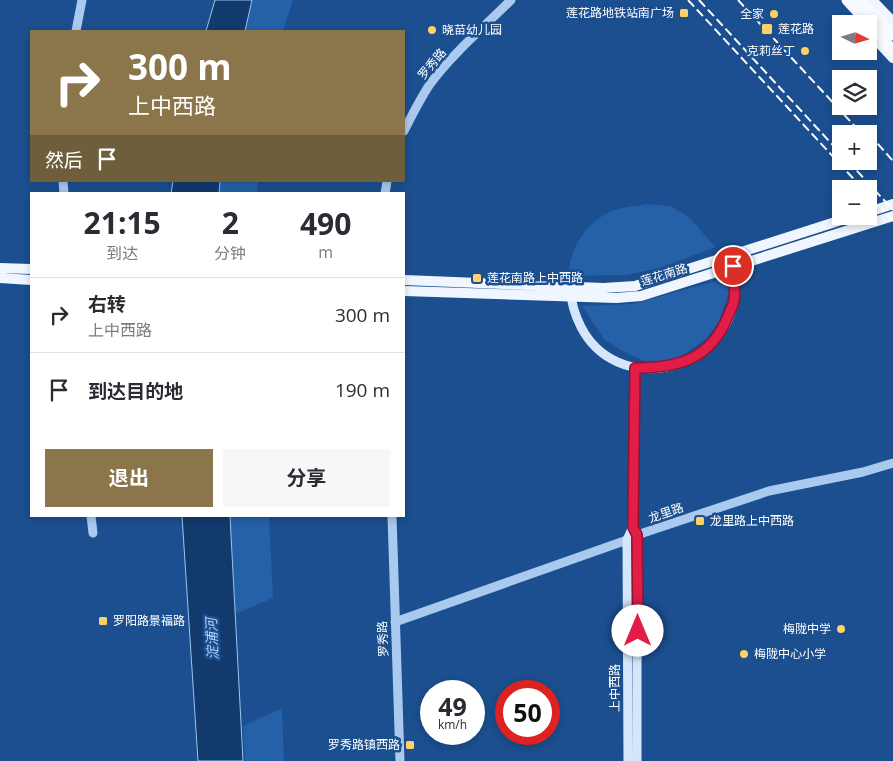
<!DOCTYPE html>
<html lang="zh">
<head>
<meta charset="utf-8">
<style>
  body { margin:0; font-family:"Open Sans","Noto Sans SC",sans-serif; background:#f7f7f7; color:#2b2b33; height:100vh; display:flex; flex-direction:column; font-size:19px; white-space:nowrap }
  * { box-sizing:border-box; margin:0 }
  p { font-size:16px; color:#7c7c81 }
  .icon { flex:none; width:28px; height:28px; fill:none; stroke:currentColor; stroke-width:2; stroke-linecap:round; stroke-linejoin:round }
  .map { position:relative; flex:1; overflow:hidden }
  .drawer { position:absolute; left:30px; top:192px; width:375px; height:325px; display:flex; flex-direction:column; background:#fff; border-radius:0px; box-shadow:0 2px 8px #0003 }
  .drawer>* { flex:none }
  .guide { position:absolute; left:30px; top:30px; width:375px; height:152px; border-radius:0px; box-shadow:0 2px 8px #0003; background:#8a764a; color:#fff; overflow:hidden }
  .needle { width:32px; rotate:95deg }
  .tools { position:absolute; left:832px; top:15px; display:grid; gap:10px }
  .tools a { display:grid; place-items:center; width:45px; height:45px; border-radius:0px; background:#fff; box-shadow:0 2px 8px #0003; font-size:25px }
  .speed { position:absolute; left:420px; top:680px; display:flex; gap:10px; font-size:25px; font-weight:700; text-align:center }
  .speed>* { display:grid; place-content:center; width:65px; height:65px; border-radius:50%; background:#fff; box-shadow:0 2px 8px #0003; line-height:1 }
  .speed small { font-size:12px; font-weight:400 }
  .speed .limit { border:8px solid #d22; background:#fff; color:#111 }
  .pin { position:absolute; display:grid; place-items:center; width:42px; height:42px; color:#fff; margin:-21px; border:2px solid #fff; border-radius:50%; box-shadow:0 1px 5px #0007 }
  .me { position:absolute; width:55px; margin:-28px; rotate:0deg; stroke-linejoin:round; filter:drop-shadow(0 0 4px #0008) }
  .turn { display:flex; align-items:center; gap:18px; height:105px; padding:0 15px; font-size:22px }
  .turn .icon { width:65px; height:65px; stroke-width:2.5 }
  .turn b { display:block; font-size:35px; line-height:42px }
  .then { display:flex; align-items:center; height:48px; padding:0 15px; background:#0003; gap:10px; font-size:19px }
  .eta { display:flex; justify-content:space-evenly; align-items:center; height:85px; text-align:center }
  .eta b { font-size:30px; font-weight:700; line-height:35px }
  .action { display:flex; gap:10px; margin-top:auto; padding:10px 15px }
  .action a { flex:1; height:58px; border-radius:0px; background:#8a764a; color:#fff; font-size:20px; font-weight:700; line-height:58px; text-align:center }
  .action a+a { background:#f7f7f7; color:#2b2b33 }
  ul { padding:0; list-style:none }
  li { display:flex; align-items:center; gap:15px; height:75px; padding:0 15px; border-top:1px solid #e1e1e2 }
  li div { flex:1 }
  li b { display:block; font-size:19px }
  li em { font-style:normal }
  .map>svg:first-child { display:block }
  .green { fill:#2461a8 }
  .water { fill:#123a6d; stroke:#9cc4f0 }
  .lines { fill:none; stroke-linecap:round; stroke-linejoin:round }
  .tertiary { stroke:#a9c9ee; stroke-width:9 }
  .secondary { stroke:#d6e6fa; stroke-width:9 }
  .primary { stroke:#f0f6ff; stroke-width:10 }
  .trunk { stroke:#f8faff; stroke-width:11 }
  .rail { stroke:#fff; stroke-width:2; stroke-dasharray:9 4; stroke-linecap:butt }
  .route-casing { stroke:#92132f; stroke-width:12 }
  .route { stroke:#e11d48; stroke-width:9 }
  .poi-dot { fill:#ffd166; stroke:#1b4f8f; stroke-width:2 }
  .labels { text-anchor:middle; stroke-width:5; stroke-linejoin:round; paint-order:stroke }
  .poi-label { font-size:12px; fill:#fff; stroke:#1b4f8f; text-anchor:start }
  .street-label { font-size:12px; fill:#fff; stroke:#1b4f8f }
  .water-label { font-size:14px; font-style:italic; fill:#b5d3f5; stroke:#1b4f8f }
</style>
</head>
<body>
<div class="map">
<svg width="893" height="761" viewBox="0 0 893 761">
  <rect width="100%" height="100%" fill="#1b4f8f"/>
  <!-- green -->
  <path class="green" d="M252,0H293L283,31H245Z
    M220,181H258L257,194H219Z
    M647,204L670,206L689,217L715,247L660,268L626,275L568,276C570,250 584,224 608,213C620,207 635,206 647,204Z
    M723,279L731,286L719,321L706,339L680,357L662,361H644L622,351L604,339L582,306L633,304Z
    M230,516H269L273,598L235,614Z
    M282,708L284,761H245L243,726Z"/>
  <!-- water -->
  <path class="water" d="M215,0H252L245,31H206Z
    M173,181H220L219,194H171Z
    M182,516H230L243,761H198Z"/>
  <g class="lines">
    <!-- tertiary -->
    <path class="tertiary" d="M76,31L82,0
      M404,131C412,115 420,99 430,84C453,53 484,27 511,0
      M63,181L64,194
      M385,194L387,181
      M91,516L93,533
      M392,516L400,761
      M395,622L627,540L637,535L769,491L863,472L893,463"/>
    <!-- secondary -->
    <path class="secondary" d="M571,291C571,304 575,315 581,327C616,395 720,375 734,301C736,290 734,278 733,267
      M633,527L637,535V761
      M628,761L627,540L633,527L635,368"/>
    <!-- primary -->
    <path class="primary" d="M872,0L893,22
      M881,45L893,58
      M869,212L893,204
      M0,268L31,269
      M0,278L31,280
      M404,280L604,288L635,286L854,216
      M404,291L616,298L641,296L893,216"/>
    <!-- trunk -->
    <path class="trunk" d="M847,0L893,50
      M860,0L893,35"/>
    <!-- rail -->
    <path class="rail" d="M688,0L863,189
      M699,0L841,154
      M738,0L862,134
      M869,134L893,161
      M848,161L893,210
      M869,195L893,221"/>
  </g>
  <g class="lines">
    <defs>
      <path id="route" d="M638,631L637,535L633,527L635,368C679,368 711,359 728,316C730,311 733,306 734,301C736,290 733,278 733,266"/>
    </defs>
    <!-- route casing -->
    <use href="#route" class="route-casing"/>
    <!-- route -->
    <use href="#route" class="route"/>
  </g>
  <!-- markers -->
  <g class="poi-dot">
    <rect x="679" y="8" width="10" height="10" rx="2.5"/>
    <circle cx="774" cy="14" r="5"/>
    <rect x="761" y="23" width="12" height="12" rx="2.5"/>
    <circle cx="432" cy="30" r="5"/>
    <circle cx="805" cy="51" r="5"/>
    <rect x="472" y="273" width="10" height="10" rx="2.5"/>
    <rect x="695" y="516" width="10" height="10" rx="2.5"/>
    <rect x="98" y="616" width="10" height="10" rx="2.5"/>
    <circle cx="841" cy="629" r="5"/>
    <circle cx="744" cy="654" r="5"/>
    <rect x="405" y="740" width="10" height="10" rx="2.5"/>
  </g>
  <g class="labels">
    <!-- poi labels -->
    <g class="poi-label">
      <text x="674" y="17" text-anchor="end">莲花路地铁站南广场</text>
      <text x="764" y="18" text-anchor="end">全家</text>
      <text x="778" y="33">莲花路</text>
      <text x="442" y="34">晓苗幼儿园</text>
      <text x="795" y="55" text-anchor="end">克莉丝丁</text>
      <text x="487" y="282">莲花南路上中西路</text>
      <text x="710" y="525">龙里路上中西路</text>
      <text x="113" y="625">罗阳路景福路</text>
      <text x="831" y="633" text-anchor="end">梅陇中学</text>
      <text x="754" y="658">梅陇中心小学</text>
      <text x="400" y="749" text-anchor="end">罗秀路镇西路</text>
    </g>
    <!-- street labels -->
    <g class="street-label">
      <text transform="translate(432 64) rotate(-50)" y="4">罗秀路</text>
      <text transform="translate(664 275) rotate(-17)" y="4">莲花南路</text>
      <text transform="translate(666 513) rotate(-19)" y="4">龙里路</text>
      <text transform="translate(383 639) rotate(-92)" y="4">罗秀路</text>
      <text transform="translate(615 688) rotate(-90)" y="4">上中西路</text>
    </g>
    <!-- water labels -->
    <g class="water-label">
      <text transform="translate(212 639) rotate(-93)" y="5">淀浦河</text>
    </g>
  </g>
</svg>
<div class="tools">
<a><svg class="needle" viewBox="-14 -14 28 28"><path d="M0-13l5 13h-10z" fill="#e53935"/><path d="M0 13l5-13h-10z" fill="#7c7c81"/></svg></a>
<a><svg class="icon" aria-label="layers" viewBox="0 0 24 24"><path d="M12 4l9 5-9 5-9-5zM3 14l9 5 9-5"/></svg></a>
<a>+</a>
<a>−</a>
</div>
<div class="speed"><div>49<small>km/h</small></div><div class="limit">50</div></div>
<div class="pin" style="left:733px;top:266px;background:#d93025"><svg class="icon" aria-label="arrive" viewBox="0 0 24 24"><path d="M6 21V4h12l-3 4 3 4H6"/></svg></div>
<svg class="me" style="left:638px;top:631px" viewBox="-20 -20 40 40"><circle r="19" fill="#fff"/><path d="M0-13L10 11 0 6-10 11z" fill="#e11d48"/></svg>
<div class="guide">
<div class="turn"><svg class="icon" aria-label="right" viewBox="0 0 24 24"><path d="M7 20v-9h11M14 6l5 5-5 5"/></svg><div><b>300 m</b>上中西路</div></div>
<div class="then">然后<svg class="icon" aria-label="arrive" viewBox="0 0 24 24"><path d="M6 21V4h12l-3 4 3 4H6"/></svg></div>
</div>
<section class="drawer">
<div class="eta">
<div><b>21:15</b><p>到达</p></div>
<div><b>2</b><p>分钟</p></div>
<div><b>490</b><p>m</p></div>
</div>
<ul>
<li><svg class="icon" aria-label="right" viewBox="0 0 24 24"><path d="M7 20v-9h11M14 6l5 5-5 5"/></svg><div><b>右转</b><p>上中西路</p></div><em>300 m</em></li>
<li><svg class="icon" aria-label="arrive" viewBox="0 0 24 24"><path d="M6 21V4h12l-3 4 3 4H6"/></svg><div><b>到达目的地</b></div><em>190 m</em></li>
</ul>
<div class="action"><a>退出</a><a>分享</a></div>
</section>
</div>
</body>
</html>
